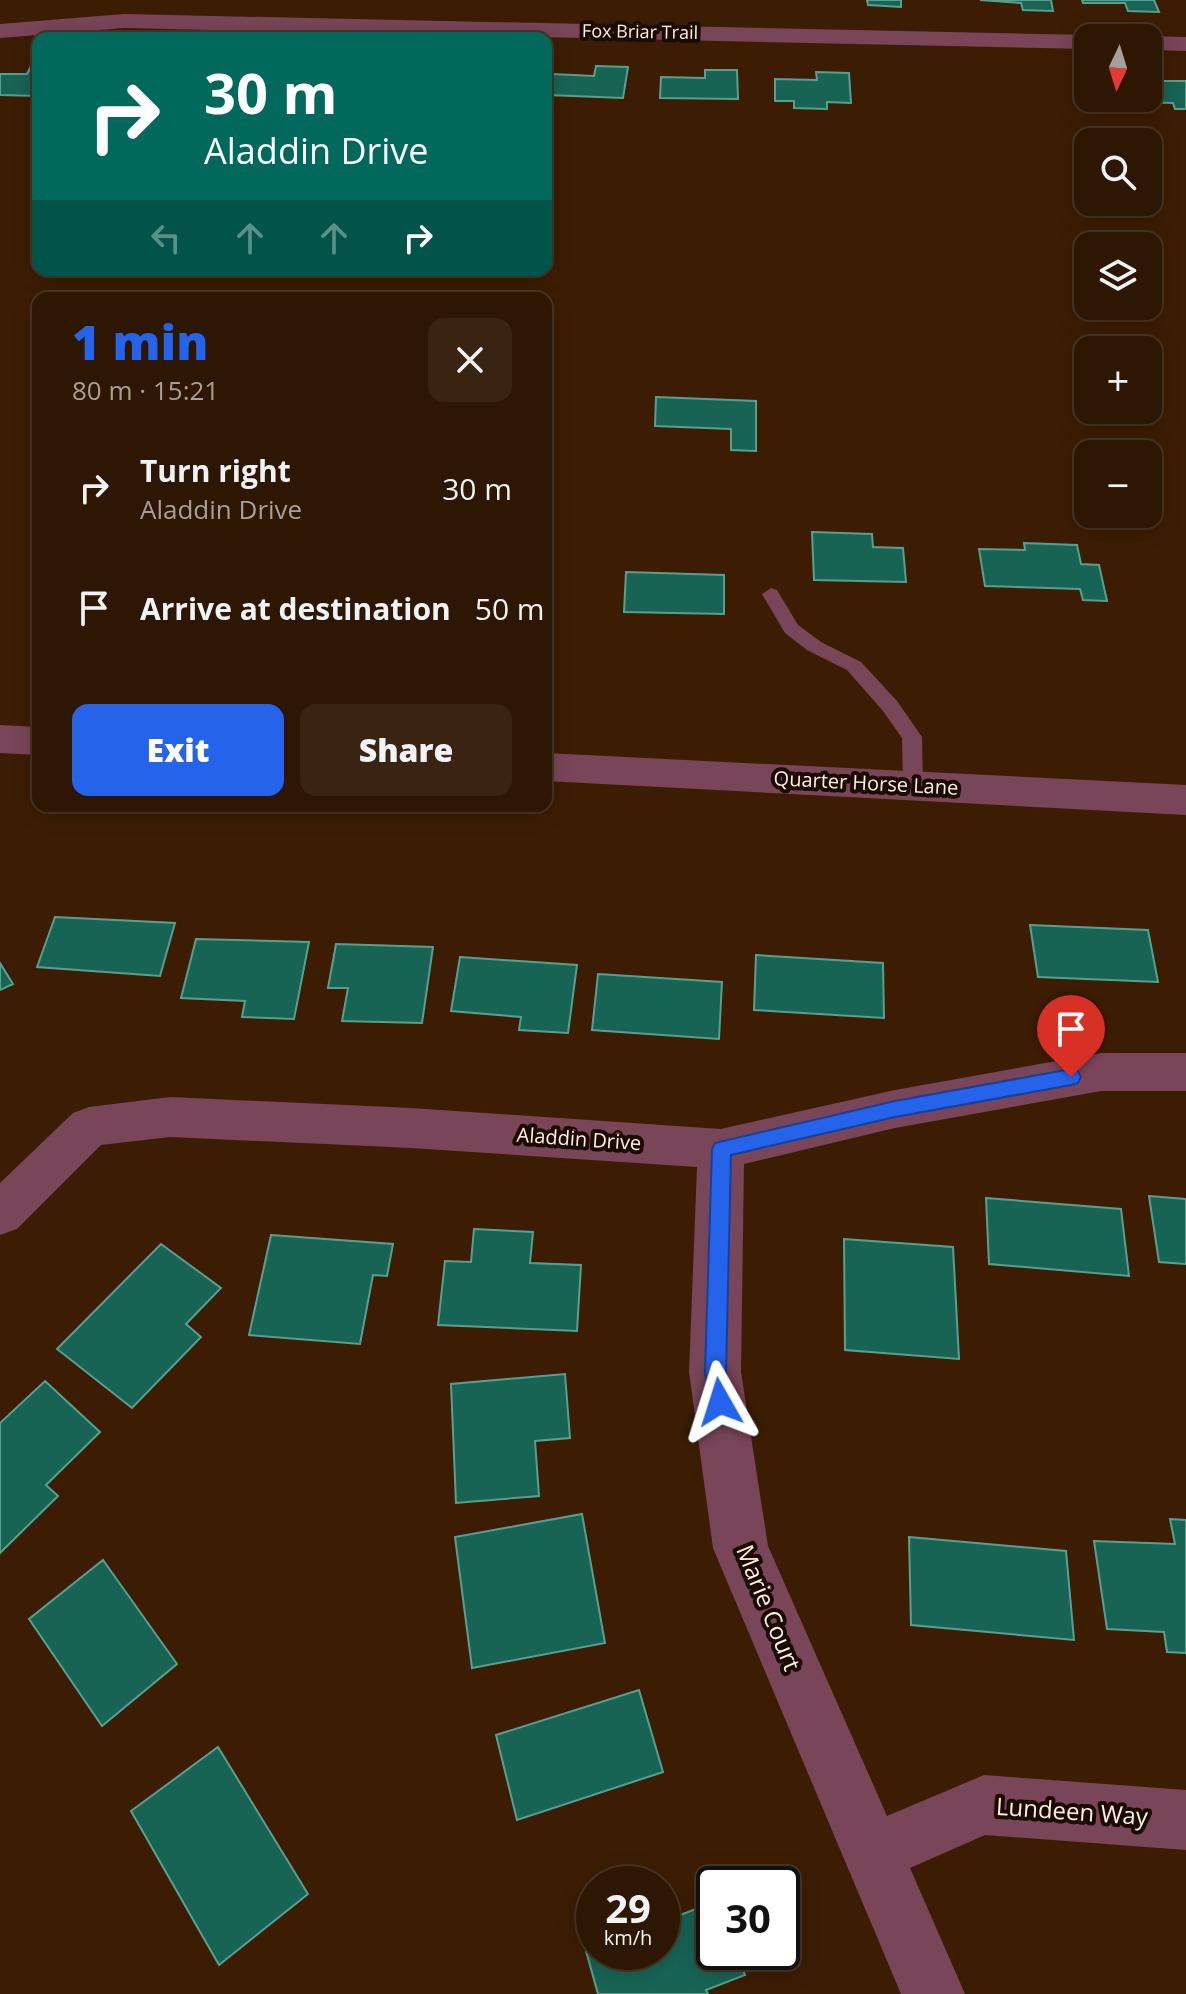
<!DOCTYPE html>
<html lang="en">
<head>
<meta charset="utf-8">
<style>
  body { margin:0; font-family:"Open Sans",sans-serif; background:#392311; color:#f1f3f6; height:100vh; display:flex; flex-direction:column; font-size:30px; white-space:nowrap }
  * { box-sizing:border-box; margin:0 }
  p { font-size:26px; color:#a79f99 }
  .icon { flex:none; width:44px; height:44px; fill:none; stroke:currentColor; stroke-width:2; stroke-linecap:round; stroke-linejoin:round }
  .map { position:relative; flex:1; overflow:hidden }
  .drawer { position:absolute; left:32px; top:292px; width:520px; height:520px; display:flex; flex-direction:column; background:#2d1602; border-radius:16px; box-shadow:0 4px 20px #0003,0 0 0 2px #483524 }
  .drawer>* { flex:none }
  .guide { position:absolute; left:32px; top:32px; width:520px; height:244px; border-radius:16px; box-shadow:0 4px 20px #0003,0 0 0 2px #483524; background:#00695c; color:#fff; overflow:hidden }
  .needle { width:52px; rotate:184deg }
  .controls { position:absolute; left:1074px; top:24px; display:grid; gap:16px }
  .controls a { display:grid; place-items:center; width:88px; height:88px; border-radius:16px; background:#2d1602; box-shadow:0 4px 20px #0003,0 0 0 2px #483524; font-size:40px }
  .speed { position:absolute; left:576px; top:1866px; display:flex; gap:16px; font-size:40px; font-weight:700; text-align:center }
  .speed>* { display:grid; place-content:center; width:104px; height:104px; border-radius:50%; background:#2d1602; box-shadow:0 4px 20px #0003,0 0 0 2px #483524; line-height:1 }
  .speed small { font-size:20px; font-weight:400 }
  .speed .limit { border:4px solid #111; border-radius:12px; background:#fff; color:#111 }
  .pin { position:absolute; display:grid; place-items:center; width:68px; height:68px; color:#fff; margin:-82px -34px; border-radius:50% 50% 50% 0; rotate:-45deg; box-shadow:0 0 8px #0007 }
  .pin .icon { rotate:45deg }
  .me { position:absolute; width:88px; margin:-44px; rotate:354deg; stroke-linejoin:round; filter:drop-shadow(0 0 6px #0008) }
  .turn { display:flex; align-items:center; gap:28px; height:168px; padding:0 40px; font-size:36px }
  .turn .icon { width:104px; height:104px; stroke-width:2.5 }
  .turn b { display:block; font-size:56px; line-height:68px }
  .lanes { display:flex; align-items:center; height:76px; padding:0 40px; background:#0003; justify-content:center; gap:40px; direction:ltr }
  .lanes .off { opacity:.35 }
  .round { display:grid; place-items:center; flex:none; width:84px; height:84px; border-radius:16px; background:#392311 }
  .overview { display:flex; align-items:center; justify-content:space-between; height:136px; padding:0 40px }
  h1 { font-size:48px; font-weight:800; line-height:60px; color:#2563eb }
  .primary-button { display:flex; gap:16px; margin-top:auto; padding:16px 40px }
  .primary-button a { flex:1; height:92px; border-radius:16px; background:#2563eb; color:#fff; font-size:32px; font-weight:800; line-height:92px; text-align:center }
  .primary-button a+a { background:#392311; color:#f1f3f6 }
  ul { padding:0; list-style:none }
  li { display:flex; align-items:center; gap:24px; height:120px; padding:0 40px }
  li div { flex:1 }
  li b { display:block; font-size:30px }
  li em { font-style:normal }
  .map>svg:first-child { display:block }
  .building { fill:#176455; stroke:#599f8f; stroke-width:2 }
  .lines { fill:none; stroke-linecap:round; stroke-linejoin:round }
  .service { fill:#794558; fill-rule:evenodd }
  .minor { fill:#794558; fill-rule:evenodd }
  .route { fill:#2563eb; stroke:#184099; stroke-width:2 }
  .labels { text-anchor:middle; stroke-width:8; stroke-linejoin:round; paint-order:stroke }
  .far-street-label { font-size:18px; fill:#feeee3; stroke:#1b0a01 }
  .street-label { font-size:20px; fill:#feeee3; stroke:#1b0a01 }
  .near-street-label { font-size:24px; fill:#feeee3; stroke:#1b0a01 }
</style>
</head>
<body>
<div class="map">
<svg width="1186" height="1994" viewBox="0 0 1186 1994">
  <rect width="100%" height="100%" fill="#3c1d03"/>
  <!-- building -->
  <path class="building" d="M867,0H901V7L868,5Z
    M980,0H1051L1053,11L1023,10L1021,3Z
    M1082,0H1154L1159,12L1128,11L1125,3H1083Z
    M31,66H38V96L0,95V74H27Z
    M596,66L628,67L623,98L548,95L553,74L594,76Z
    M705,70H737L738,99L660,98L661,77L705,78Z
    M816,72L849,73L851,103L827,102V109L794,108V101H775V79L817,80Z
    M1148,81H1186V109H1175L1173,103L1136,102L1135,98H1148Z
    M656,397L756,401V451L731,450V429L655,426Z
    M812,532L872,534L873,547L903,548L906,582L814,580Z
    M1024,543L1077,545L1081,564L1099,565L1107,601L1083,600L1080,589L985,586L979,549L1025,550Z
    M626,572L724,575V614L624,612Z
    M55,917L175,923L160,976L37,967Z
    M1030,925L1148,930L1158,982L1038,977Z
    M196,939L309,942L294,1019L242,1017L245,1001L181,998Z
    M336,944L433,947L422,1023L342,1021L348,988H328Z
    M756,955L883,963L884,1018L754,1010Z
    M460,957L577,965L568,1033L519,1030L521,1017L451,1011Z
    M0,963L13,984L0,990Z
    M598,974L722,982L719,1039L592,1030Z
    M1149,1196L1186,1199V1264L1159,1262Z
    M986,1198L1121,1209L1129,1276L989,1264Z
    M474,1229L533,1232L530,1263L581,1265L577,1331L438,1325L445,1261L471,1262Z
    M271,1235L393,1244L387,1276L373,1275L360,1344L249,1335Z
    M844,1239L953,1247L959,1359L845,1350Z
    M161,1244L221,1288L186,1324L201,1337L132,1408L57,1349Z
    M565,1374L570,1438L535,1441L539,1496L456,1503L451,1384Z
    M45,1381L100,1432L46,1485L58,1496L0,1553V1423Z
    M582,1514L605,1643L472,1668L455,1537Z
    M1170,1519L1186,1520V1653L1167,1652L1164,1632L1107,1629L1094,1541L1175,1544Z
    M909,1537L1066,1551L1074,1640L911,1625Z
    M103,1560L177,1664L102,1726L29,1619Z
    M639,1690L663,1772L517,1820L496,1735Z
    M218,1747L308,1894L219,1965L131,1811Z
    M714,1902V1952H737L745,1975L706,1990L708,1994H598L586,1951L594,1948V1952H662V1922Z"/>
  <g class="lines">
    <!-- service -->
    <path class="service" d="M771,588L777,590L798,625L821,642L861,662L897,701L922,737L923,786L920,791H906L903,786L902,738L883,711L847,670L807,650L785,633L762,594Z"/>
    <!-- minor -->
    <path class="minor" d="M124,14L1088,35L1098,38H1088V49L124,28L0,38V24Z
      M1148,36L1186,37V51L1148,50V38H1139Z
      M0,725L38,727V755L0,753Z
      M546,753L1186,785V815L546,781Z
      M1101,1053H1186V1091H1101L895,1128L744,1164L741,1372L768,1546L887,1816L984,1775L1186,1790V1850L985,1835L910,1868L965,1994H901L713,1548L689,1372L697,1167L411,1148L170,1137L101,1145L17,1229L0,1235V1183L73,1113L89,1107L170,1097L411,1108L721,1129L895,1090Z"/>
  </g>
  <!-- route -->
  <path class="route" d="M1071,1069L1078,1071L1081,1077L1078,1083L1071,1085L895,1117L731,1155L726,1372L730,1402L727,1409L720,1412L712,1409L705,1372L712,1149L715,1143L895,1101Z"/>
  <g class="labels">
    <!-- far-street labels -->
    <g class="far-street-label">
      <text transform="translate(640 32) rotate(1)" y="6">Fox Briar Trail</text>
    </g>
    <!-- street labels -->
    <g class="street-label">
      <text transform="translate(866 783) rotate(3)" y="7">Quarter Horse Lane</text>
      <text transform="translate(579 1139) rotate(4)" y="7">Aladdin Drive</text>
    </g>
    <!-- near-street labels -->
    <g class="near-street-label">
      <text transform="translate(768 1608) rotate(68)" y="8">Marie Court</text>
      <text transform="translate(1072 1812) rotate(4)" y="8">Lundeen Way</text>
    </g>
  </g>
</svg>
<div class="controls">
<a><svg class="needle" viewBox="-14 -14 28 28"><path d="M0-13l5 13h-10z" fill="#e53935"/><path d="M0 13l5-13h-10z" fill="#a79f99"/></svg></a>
<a><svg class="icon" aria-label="search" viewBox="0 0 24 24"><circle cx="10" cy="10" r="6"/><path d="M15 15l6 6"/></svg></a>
<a><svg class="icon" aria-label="layers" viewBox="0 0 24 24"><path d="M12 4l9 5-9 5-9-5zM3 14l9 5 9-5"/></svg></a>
<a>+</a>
<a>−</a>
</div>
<div class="speed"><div>29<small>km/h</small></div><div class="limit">30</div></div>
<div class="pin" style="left:1071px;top:1077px;background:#d93025"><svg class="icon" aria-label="arrive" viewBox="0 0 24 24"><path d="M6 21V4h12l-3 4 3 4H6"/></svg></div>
<svg class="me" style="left:720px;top:1402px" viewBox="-20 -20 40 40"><path d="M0-17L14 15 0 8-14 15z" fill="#2563eb" stroke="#fff" stroke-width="4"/></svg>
<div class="guide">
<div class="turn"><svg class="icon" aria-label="right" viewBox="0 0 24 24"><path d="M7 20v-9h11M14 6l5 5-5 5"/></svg><div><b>30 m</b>Aladdin Drive</div></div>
<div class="lanes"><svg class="icon off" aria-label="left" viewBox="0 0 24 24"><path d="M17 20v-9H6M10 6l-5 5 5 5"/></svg><svg class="icon off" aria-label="ahead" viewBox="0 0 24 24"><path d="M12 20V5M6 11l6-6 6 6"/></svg><svg class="icon off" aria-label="ahead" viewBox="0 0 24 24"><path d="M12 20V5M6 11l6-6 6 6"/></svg><svg class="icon" aria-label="right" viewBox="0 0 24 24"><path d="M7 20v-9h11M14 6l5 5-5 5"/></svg></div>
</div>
<section class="drawer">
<div class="overview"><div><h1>1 min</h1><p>80 m · 15:21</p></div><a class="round"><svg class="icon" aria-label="close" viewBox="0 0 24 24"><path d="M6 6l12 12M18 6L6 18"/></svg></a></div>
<ul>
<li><svg class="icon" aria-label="right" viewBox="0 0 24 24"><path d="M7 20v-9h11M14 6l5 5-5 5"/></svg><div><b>Turn right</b><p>Aladdin Drive</p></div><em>30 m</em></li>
<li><svg class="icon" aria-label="arrive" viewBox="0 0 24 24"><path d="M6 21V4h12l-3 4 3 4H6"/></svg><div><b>Arrive at destination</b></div><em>50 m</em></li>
</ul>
<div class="primary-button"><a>Exit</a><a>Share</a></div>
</section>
</div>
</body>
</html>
